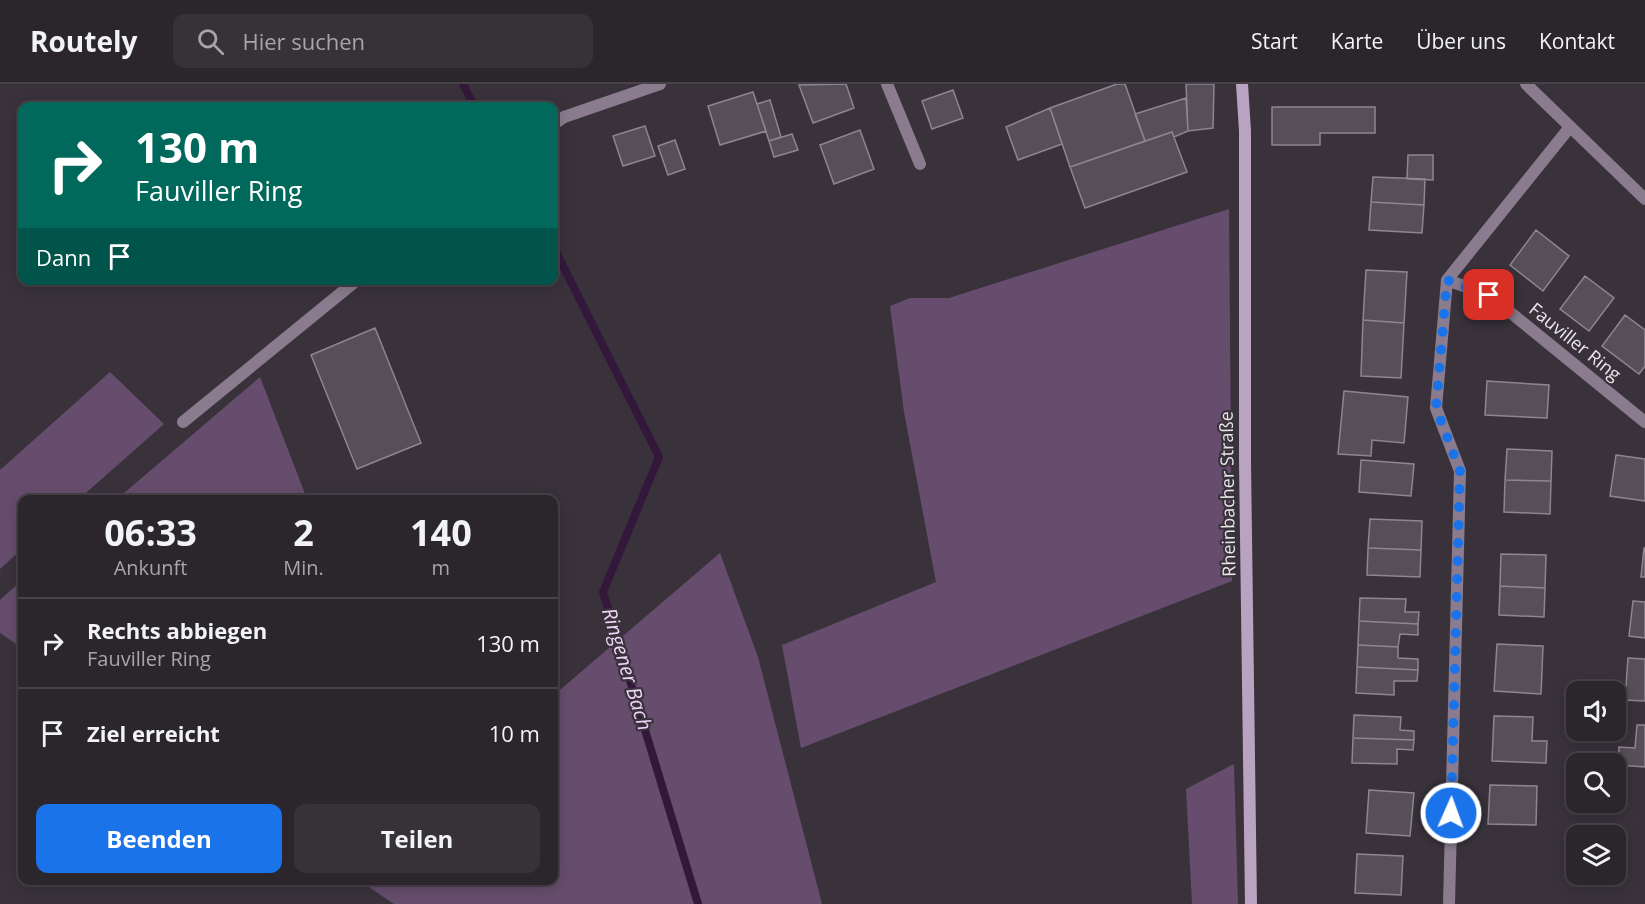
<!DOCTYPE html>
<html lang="de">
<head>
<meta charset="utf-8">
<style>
  body { margin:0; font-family:"Open Sans",sans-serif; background:#373238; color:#f1f3f6; height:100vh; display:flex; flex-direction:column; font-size:22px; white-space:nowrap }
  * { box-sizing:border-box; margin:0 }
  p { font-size:20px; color:#a6a5a9 }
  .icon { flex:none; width:33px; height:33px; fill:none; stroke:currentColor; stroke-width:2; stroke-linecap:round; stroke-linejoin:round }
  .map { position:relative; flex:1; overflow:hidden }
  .drawer { position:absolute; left:18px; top:411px; width:540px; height:390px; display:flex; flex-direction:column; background:#2b262c; border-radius:12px; box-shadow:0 3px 15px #0003,0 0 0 2px #474348 }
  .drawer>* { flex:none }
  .guide { position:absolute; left:18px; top:18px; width:540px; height:183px; border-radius:12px; box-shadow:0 3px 15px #0003,0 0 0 2px #474348; background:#00695c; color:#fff; overflow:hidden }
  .controls { position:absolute; left:1566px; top:597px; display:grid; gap:12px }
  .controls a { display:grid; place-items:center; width:60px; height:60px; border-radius:12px; background:#2b262c; box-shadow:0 3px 15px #0003,0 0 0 2px #474348; font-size:30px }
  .pin { position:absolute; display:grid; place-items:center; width:51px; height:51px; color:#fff; margin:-26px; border-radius:12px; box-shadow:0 3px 9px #0006 }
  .me { position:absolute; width:66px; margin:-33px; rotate:2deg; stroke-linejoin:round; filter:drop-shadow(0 0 4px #0008) }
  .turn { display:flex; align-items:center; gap:21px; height:126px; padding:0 18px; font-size:27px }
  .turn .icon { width:78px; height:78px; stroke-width:2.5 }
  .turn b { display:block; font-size:42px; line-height:51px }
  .then { display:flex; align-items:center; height:57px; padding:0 18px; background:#0003; gap:12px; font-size:22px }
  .eta { display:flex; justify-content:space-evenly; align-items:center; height:102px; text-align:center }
  .eta b { font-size:36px; font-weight:700; line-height:42px }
  .action { display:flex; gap:12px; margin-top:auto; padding:12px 18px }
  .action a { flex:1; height:69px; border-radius:12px; background:#1a73e8; color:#fff; font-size:24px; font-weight:700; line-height:69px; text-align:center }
  .action a+a { background:#373238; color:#f1f3f6 }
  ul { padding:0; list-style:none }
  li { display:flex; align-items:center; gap:18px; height:90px; padding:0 18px; border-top:2px solid #474348 }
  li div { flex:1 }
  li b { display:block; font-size:22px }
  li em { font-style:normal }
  header { display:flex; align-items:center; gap:36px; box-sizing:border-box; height:84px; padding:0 30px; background:#2b262c; border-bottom:2px solid #474348 }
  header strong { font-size:28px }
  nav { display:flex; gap:33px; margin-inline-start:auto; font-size:21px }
  .search { width:420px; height:54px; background:#373238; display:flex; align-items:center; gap:15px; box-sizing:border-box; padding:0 21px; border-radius:12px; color:#a6a5a9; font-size:22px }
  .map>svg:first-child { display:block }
  .green { fill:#664d6d }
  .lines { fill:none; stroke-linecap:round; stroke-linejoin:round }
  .stream { stroke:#33183b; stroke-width:8 }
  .building { fill:#564f58; stroke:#8d8690; stroke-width:1.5 }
  .lane { stroke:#8a7c8e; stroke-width:12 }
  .street { stroke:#8a7c8e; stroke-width:12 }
  .secondary { stroke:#baa3c0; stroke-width:12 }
  .route { stroke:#1a73e8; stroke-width:10; stroke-dasharray:0 18 }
  .labels { text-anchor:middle; stroke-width:4.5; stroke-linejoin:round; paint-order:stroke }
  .street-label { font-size:18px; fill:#eae5eb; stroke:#39323b }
  .water-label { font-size:20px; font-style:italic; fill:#f1d4fa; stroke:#39323b }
</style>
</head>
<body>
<header>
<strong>Routely</strong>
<div class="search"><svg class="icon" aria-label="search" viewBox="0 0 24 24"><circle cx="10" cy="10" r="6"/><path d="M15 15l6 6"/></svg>Hier suchen</div>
<nav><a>Start</a><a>Karte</a><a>Über uns</a><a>Kontakt</a></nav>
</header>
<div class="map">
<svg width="1645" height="820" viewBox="0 0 1645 820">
  <rect width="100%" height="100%" fill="#39323b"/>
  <!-- green -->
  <path class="green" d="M1229,125L1232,497L801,664L782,561L936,498L904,328L890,222L910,214H949Z
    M110,288L164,340L79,415L22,416V465L0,485V386Z
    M260,293L307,415H117Z
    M720,469L758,573L822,820H394L360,797L554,796V611Z
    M22,496V564L0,549V516Z
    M1234,680L1238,820H1192L1186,705Z"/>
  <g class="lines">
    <!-- stream -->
    <path class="stream" d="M463,0L474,22
      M554,164L659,373L603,508L698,820"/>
  </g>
  <!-- building -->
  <path class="building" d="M846,0L854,24L813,39L799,1Z
    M1117,0H1125L1145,57L1070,83L1050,24Z
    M1186,0H1214L1213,44L1188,47Z
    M953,6L963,34L932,45L922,17Z
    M753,8L766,47L720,61L708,22Z
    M1186,14L1188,47L1174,53L1172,48L1145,57L1135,30Z
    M770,16L781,53L769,57L757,20Z
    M1272,23H1375V49H1320V61H1272Z
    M1050,24L1062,60L1018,76L1006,43Z
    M645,42L655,72L623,82L613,52Z
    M860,46L874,85L834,100L820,61Z
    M1172,48L1187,88L1085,124L1070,83Z
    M792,50L798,66L774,73L769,57Z
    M675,56L685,85L668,91L658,62Z
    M1408,71H1433V96L1407,95Z
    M1373,93L1425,95L1424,121L1371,118Z
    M1371,118L1424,121L1422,149L1369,146Z
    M1536,146L1569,172L1543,207L1510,181Z
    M1366,186L1407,188L1404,239L1363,236Z
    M1585,192L1614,214L1589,247L1560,225Z
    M1625,231L1645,246V282L1639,290L1602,262Z
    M1363,236L1404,239L1401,294L1361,292Z
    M375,244L421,359L357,385L311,271Z
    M1487,297L1549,301L1547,334L1485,331Z
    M1344,307L1408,313L1404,359L1372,356L1371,372L1338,370Z
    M1507,365L1552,367L1551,397L1505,396Z
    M1616,371L1645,375V417L1610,412Z
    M1361,376L1414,380L1411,412L1359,408Z
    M1505,396L1551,397L1550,430L1504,428Z
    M1370,435L1422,437L1421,466L1368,464Z
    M1368,464L1421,466L1420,493L1367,491Z
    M1644,464H1645V493H1641Z
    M1501,470L1546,471L1545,504L1500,502Z
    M1500,502L1545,504L1544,533L1499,531Z
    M1360,514L1406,515L1405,528H1419L1418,540L1359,537Z
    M1633,517L1645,518V554L1629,552Z
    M1359,537L1418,540V551L1400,550L1398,563L1358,561Z
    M1497,560L1543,562L1541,610L1494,607Z
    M1358,561L1398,563V574L1418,575V586L1357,583Z
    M1628,574L1645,575V617L1625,616Z
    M1357,583L1418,586L1417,597H1394V611L1356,609Z
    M1354,631L1401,633L1400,646L1414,647V656L1353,654Z
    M1494,632L1533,633L1532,657H1547L1546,679L1492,677Z
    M1637,641H1645V683L1618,681L1619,663L1635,664Z
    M1353,654L1414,656L1413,666L1397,665V680L1352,679Z
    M1490,701L1537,702L1536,741L1488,740Z
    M1369,706L1414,709L1410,752L1366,749Z
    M1357,770L1403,772L1401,811L1355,809Z"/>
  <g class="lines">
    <!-- lane -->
    <path class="lane" d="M887,0L920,80
      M554,40L564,33
      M183,338L357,196"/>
    <!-- street -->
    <path class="street" d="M1526,0L1645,115
      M564,33L660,0
      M1447,196L1489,211L1645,338
      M1449,820L1460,387L1436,324L1447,196L1570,43"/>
    <!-- secondary -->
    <path class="secondary" d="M1242,0L1245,47V379L1251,820"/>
  </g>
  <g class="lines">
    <!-- route -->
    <path class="route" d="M1451,729L1460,387L1436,324L1447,196L1489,211"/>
  </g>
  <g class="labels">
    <!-- street labels -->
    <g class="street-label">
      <text transform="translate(1575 258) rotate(39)" y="6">Fauviller Ring</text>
      <text transform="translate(1228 410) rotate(-91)" y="6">Rheinbacher Straße</text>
    </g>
    <!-- water labels -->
    <g class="water-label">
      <text transform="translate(627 585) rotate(73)" y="7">Ringener Bach</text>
    </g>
  </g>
</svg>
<div class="controls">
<a><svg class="icon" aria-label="sound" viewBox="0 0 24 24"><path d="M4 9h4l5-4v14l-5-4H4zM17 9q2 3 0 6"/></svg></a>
<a><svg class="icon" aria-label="search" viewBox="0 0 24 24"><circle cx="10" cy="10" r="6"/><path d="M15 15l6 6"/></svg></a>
<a><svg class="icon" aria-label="layers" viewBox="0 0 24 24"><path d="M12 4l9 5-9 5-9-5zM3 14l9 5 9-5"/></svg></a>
</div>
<div class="pin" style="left:1489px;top:211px;background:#d93025"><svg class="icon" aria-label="arrive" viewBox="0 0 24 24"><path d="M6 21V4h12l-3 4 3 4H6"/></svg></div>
<svg class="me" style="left:1451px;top:729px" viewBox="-20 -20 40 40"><circle r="17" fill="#1a73e8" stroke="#fff" stroke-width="3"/><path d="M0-11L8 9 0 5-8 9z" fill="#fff"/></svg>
<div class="guide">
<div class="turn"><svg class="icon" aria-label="right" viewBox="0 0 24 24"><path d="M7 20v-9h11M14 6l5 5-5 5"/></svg><div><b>130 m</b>Fauviller Ring</div></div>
<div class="then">Dann<svg class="icon" aria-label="arrive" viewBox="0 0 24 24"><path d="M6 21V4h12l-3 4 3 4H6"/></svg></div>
</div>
<section class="drawer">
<div class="eta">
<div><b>06:33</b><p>Ankunft</p></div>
<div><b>2</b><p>Min.</p></div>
<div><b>140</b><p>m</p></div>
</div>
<ul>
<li><svg class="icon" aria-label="right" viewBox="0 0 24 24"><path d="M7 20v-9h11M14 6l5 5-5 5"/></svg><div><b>Rechts abbiegen</b><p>Fauviller Ring</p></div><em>130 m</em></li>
<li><svg class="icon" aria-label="arrive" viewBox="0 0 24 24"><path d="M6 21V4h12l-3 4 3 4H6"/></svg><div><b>Ziel erreicht</b></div><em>10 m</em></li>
</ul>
<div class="action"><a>Beenden</a><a>Teilen</a></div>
</section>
</div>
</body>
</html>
